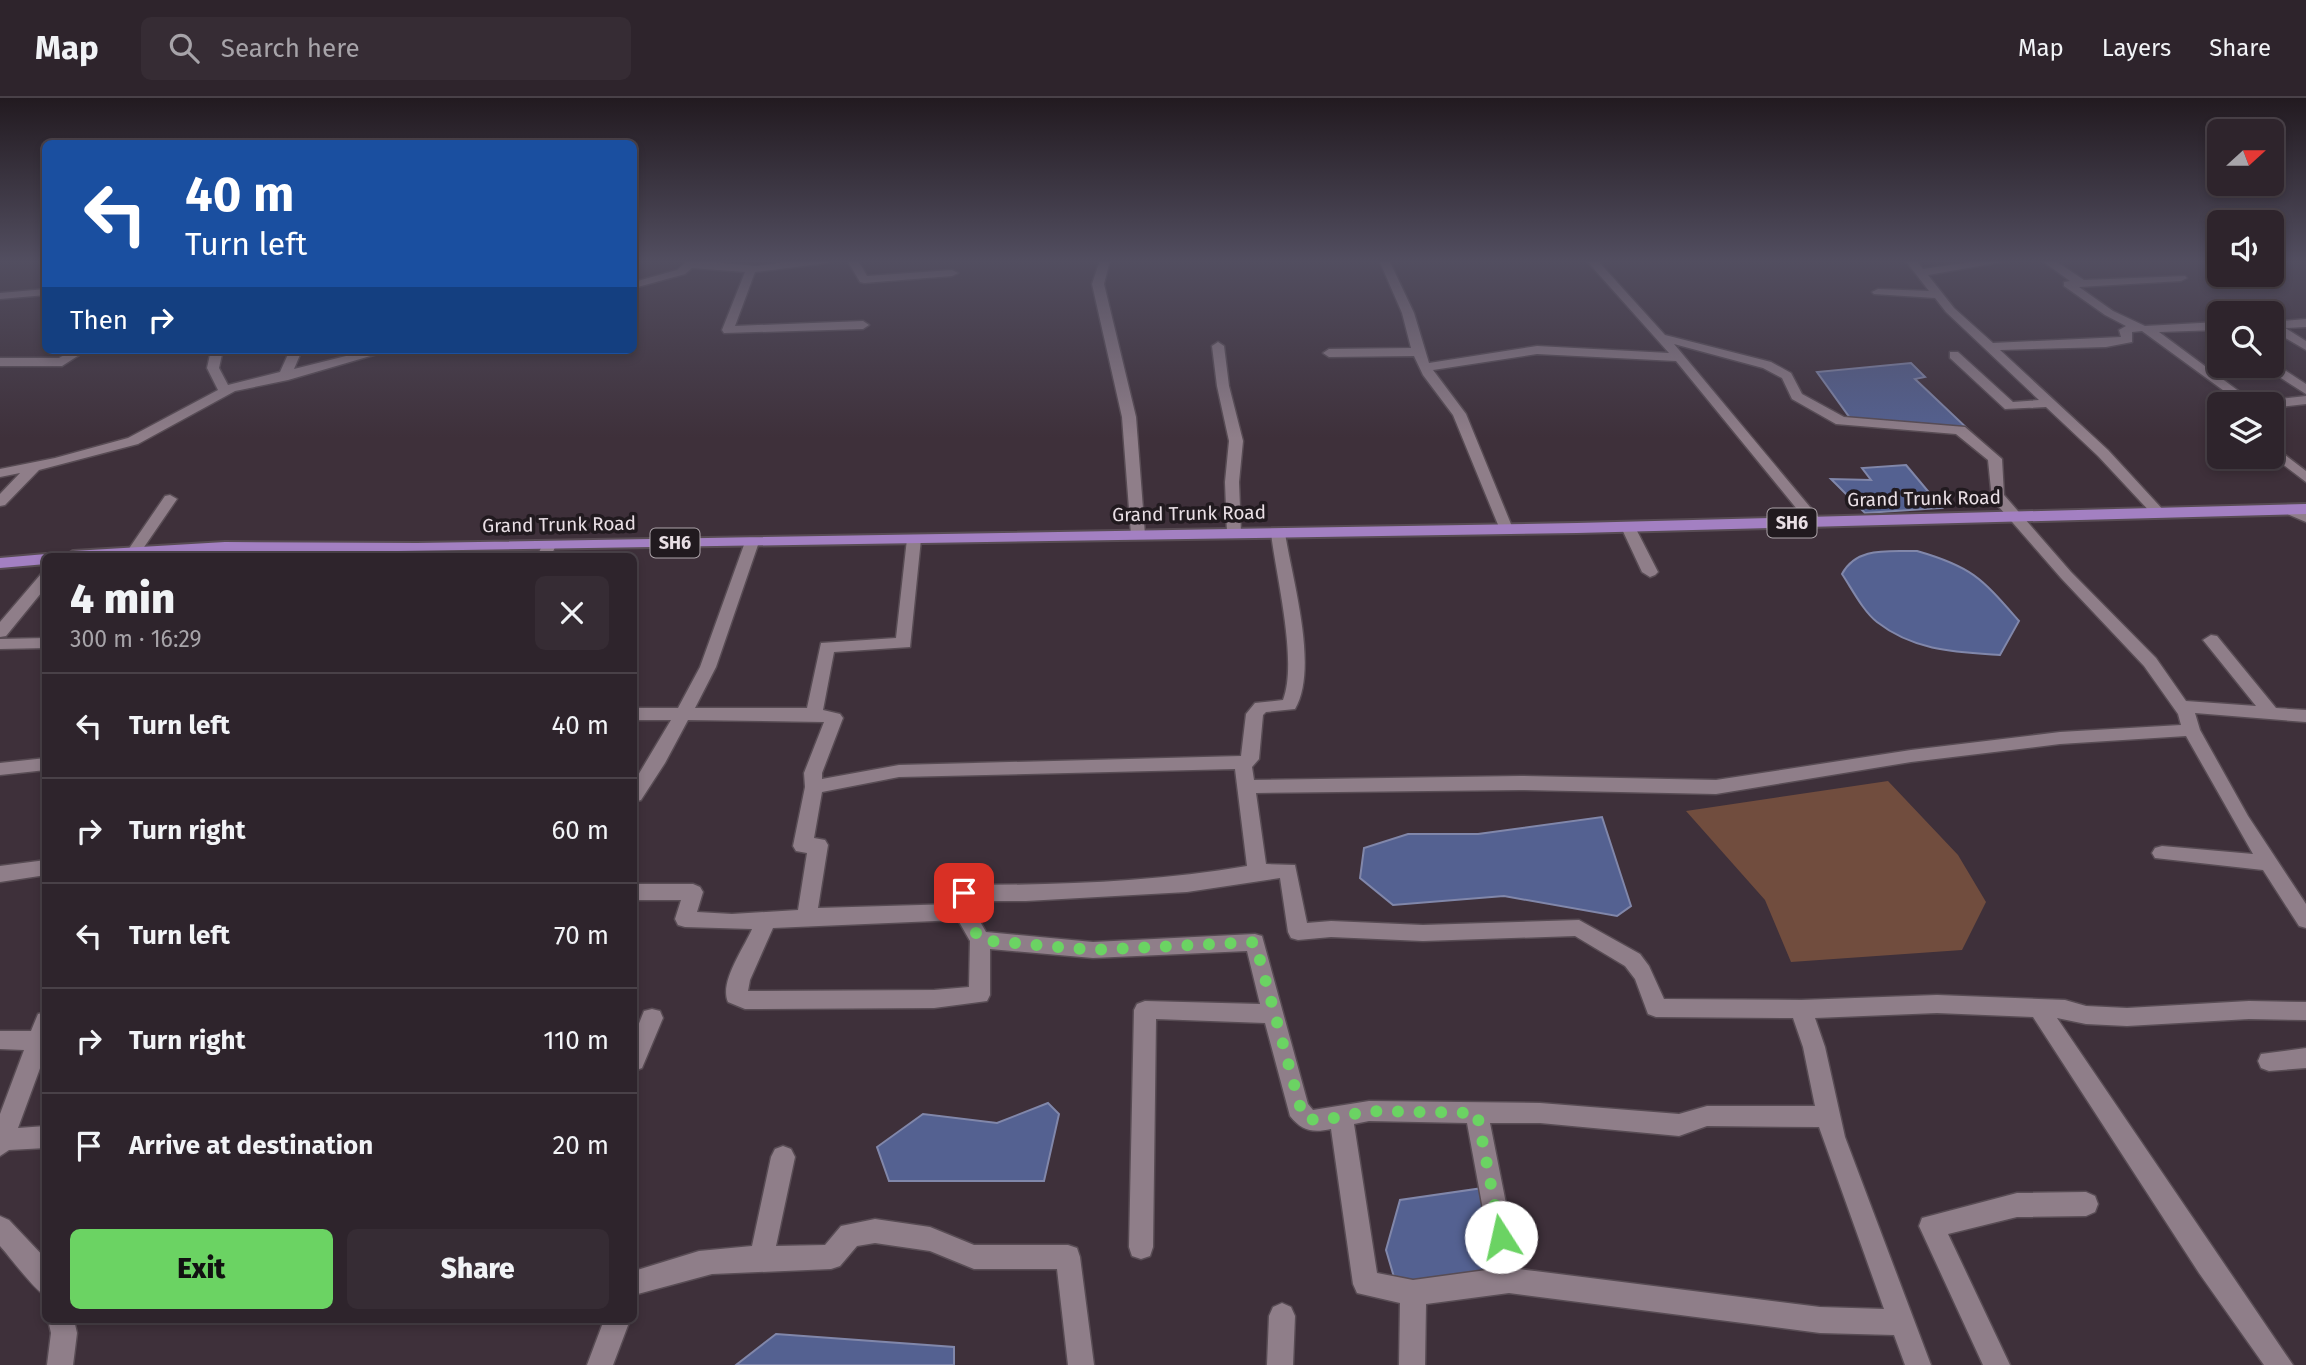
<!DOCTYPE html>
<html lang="en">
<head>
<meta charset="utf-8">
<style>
  body { margin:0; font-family:"Fira Sans",sans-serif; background:#362c34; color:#f1f3f6; height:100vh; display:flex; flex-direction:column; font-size:26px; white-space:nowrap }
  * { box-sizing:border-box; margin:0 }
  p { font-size:23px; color:#a7a4a9 }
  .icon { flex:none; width:38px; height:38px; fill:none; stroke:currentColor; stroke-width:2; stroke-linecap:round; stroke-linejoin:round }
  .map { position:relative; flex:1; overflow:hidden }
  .side { position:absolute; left:42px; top:455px; width:595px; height:770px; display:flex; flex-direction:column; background:#2e242c; border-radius:10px; box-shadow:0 4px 10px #0003,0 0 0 2px #494148 }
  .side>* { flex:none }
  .hud { position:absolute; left:42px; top:42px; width:595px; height:214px; border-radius:10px; box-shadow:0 4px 10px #0003,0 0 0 2px #494148; background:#1a4fa0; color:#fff; overflow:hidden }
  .needle { width:46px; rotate:69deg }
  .tools { position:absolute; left:2207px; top:21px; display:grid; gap:14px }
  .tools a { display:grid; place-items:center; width:77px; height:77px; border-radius:10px; background:#2e242c; box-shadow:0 4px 10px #0003,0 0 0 2px #494148; font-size:35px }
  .pin { position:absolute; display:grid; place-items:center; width:60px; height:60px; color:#fff; margin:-30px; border-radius:14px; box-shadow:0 4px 10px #0006 }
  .me { position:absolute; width:77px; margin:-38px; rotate:350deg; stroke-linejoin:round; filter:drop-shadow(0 0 5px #0008) }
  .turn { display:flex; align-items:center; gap:24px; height:147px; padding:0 28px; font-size:32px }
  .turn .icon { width:91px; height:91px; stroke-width:2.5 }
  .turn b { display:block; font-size:49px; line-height:60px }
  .then { display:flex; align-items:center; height:66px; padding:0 28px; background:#0003; gap:14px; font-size:26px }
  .round { display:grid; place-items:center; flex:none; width:74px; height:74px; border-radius:10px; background:#362c34 }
  .overview { display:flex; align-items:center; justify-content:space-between; height:119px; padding:0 28px }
  h1 { font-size:42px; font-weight:800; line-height:52px }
  .button { display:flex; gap:14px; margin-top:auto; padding:14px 28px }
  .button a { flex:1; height:80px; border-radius:10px; background:#6bd363; color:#111; font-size:28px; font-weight:800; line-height:80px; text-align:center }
  .button a+a { background:#362c34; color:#f1f3f6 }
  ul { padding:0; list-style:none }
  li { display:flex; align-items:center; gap:21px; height:105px; padding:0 28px; border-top:2px solid #494148 }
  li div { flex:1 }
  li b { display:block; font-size:26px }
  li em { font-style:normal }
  header { display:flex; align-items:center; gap:42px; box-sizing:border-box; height:98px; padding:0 35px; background:#2e242c; border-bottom:2px solid #494148 }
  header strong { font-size:33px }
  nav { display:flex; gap:38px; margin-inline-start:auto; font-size:24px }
  .search { width:490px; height:63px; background:#362c34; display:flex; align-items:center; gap:18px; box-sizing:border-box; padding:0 24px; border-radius:10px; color:#a7a4a9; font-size:26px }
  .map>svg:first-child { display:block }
  .green { fill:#714d3e }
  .water { fill:#546191; stroke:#8187aa; stroke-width:2 }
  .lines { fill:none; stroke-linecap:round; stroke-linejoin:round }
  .minor-casing { stroke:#584c54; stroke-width:3 }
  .primary-casing { stroke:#584c54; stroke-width:4 }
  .minor { fill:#8f7e89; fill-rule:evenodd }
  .primary { fill:#a380c2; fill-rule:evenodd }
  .route { stroke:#6bd363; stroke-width:12; stroke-dasharray:0 21.6 }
  .labels { text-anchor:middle; stroke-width:7; stroke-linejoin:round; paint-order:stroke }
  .shield { fill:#211a1f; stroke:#ada4aa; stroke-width:2 }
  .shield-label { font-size:18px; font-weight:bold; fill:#e9dfe5 }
  .street-label { font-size:19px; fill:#e9dfe5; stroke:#211a1f }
</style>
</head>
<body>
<header>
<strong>Map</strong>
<div class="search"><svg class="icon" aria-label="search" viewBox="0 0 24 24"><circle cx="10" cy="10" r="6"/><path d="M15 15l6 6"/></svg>Search here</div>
<nav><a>Map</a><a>Layers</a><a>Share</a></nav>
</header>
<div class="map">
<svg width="2306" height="1267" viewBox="0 0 2306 1267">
  <rect width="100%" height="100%" fill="#3e303a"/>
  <!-- green -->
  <path class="green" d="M1888,683L1958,757L1986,804L1962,852L1791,864L1765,802L1686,713Z"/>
  <!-- water -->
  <path class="water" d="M1911,265L1925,279L1915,281L1970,333L1855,327L1817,274Z
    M1906,367L1942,410L1865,415L1831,381L1871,382L1862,370Z
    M1917,453C1973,469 1982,481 2019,523L2000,557C1956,554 1914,553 1877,524C1863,513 1852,491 1842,476C1857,448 1889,454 1917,453Z
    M1602,719L1631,808L1617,818L1504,798L1393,807L1360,780L1364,750L1408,736H1478Z
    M1048,1005L1059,1016L1044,1083H889L877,1049L923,1016L997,1025Z
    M1490,1089L1499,1193L1399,1196L1386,1152L1400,1102Z
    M776,1236L954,1249V1267H736Z"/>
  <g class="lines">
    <defs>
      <path id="minor" d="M688,162L756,168L800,162H832L827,165L755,174L735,228L863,223L869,227L863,231L724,235L722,232L745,174L692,170L685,176L634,190V184L677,172Z
        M847,162H858L867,178L952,172L958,175L952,178L864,185L860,184Z
        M1100,162H1110L1104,186L1136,319L1145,437L1138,441L1131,437L1122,319L1092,186Z
        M1379,162H1389L1414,215L1429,265L1537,248L1669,255L1586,162H1597L1665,237L1771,264L1791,275L1802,296L1844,319L1965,329L2002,361L2004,397L2071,474L2156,560L2186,603L2256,608L2203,542L2211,537L2217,538L2276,610L2306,612V624L2195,615L2200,632L2248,718L2306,806V830L2299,828L2263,772L2155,760L2152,755L2155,750L2162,748L2253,756L2186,638L2060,646L1911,664L1716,696L1520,692L1256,695L1266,766L1295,767L1307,825L1331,823L1423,827L1579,822L1640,856L1649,868L1664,901L1801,902L1937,897L2065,902L2086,908L2127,910L2249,903L2306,904V922L2249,921L2127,928L2086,926L2057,920L2293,1267H2264L2199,1175L2033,919L1937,915L1815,920L1825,949L1845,1039L1931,1267H1905L1894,1237L1820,1235L1509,1195L1426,1206L1425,1267H1399L1400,1205L1357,1195L1353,1186L1331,1031C1313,1035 1302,1033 1290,1018L1265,925L1156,921L1153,1149L1150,1158L1141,1161L1132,1158L1129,1149L1134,912L1137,906L1145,903L1260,906L1247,853L1093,860L990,851V897L987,903L934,910L745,911L728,904C719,884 744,850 752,831L685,829L678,827L675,821L681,802H634V786H693L700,789L703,794L697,814L732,816L798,812L807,755L796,753L793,748L805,689L804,675L824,624L688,622L665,665L641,702L634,704V684L671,622H634V610H678L700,569L745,444L752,440L759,444L716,569L695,610H807L821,545L896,540L907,441L914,437L921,441L910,549L834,554L823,612L840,616L843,620L822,675V681L899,667L1241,658L1246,616L1255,605L1283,602C1298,563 1276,478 1271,435L1278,431L1285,435C1292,481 1319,570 1295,611L1266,614L1263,617L1259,661L1252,669L1254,682L1520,678L1716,682L1911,652L2060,634L2181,627L2178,616L2144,568L2061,480L1992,401L1988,362L1956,336L1836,326L1792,301L1782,280L1763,270L1674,246L1820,421V427H1810L1676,263L1537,256L1433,272L1466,316L1513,431L1511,434H1501L1453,317L1423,277L1414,258L1329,259L1323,255L1329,251L1411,250L1402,215ZM1235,671L1247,768C1154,784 1058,787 964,787L957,790L954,806L818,810L828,747L825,742L814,740L822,694L899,679ZM1280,780L1288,834L1291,840L1298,842L1331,839L1423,843L1575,838L1625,868L1635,881L1648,916L1656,919L1793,920L1803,949L1815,1008H1707L1679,1016L1540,1005L1369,1003L1313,1012L1308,1006L1262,838L1255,836L1093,844L986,834L974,813V803H1026L1187,794ZM958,822L970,843L969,889L934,892L748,893L750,882L773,830ZM1369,1023L1467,1025L1494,1171L1413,1182L1377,1175L1354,1026ZM1490,1025H1540L1679,1038L1707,1028L1819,1029L1884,1211L1820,1209L1519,1171Z
        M1905,162H1916L1923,171L1985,162H2013L1928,177L1954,210L1993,245L2121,239L2119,232L2126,228L2105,217L2064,188V184L2070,183L2041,162H2054L2084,182L2185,178L2187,180L2181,183L2079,189L2113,213L2145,228L2219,224V232L2159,234L2256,306H2242L2142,233L2132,234V244L2106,249L2000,252L2108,352L2166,415L2164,418H2154L2098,358L2046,309L2005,311L1950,260V254H1958L2013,304L2039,302L1946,214L1935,200L1874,196L1872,194L1878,191L1929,193Z
        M46,191V197L0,201V195Z
        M2306,221V229L2285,230L2306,243V252L2272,232V224Z
        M1218,244L1224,248L1229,288L1243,343L1239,384L1241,435L1234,439L1227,435L1225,384L1229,343L1217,288L1212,248Z
        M73,252H87L62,268H0V260H59Z
        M211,252H223L219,270L228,287L280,274L290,252H302L294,271L370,252H391L288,282L235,293L138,346L39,372L5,407L0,408V396L20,375L0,379V371L55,360L128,340L218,292L207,270Z
        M2272,264L2306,286V296L2267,271L2265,268H2272Z
        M2306,298V306L2272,310V306H2266L2272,302Z
        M2272,347L2306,373V384L2272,358Z
        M170,397L177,401L140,455L137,458H128L126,455L165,398Z
        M2290,408L2306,414V424L2285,415V409Z
        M1628,425L1635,429L1658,474L1655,477L1650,479L1642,474L1621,429Z
        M549,443L556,447L551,458H537L544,444Z
        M46,474V489L6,538L0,539V524L41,476Z
        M46,540V550L0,551V541Z
        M46,660V672L0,677V665Z
        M46,762V777L0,784V768Z
        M652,911L660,913L663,920L642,970L634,973V938L644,913Z
        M46,914V954L18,1030L46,1028V1050L9,1052L0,1058V1016L24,952L0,951V933H31L38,916Z
        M2306,950V970L2269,973L2261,970L2258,963L2261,956Z
        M783,1048L791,1051L795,1059L776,1148L825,1147L841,1128L875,1121L930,1129L974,1147H1068L1077,1150L1080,1159L1094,1267H1068L1057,1171H974L930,1153L875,1145L857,1148L840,1168L831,1171L712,1176L634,1197V1173L699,1153L752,1148L771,1059L775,1051Z
        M2086,1094L2095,1098L2098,1106L2095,1114L2086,1118L2017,1119L1948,1136L2010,1267H1983L1919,1128L1922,1120L2017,1095Z
        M0,1118L9,1122L46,1161V1198C36,1194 10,1159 0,1148Z
        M1282,1205L1291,1209L1295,1218L1293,1267H1267L1269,1218L1273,1209Z
        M48,1222H74L77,1235L73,1267H47L51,1235Z
        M604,1222H630L613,1267H587Z"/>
      <path id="primary" d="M2306,406V416L1577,435L65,458L73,453L225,444L417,445L1577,425Z
        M46,456L53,458H46V466L0,470V460Z"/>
    </defs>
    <!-- minor casing -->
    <use href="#minor" class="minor-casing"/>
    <!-- primary casing -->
    <use href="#primary" class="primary-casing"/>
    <!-- minor -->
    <use href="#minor" class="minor"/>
    <!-- primary -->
    <use href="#primary" class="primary"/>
  </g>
  <!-- sky -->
  <linearGradient id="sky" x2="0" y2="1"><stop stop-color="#221a20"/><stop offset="0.48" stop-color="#524e60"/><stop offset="1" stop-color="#524e60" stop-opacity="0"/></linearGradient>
  <rect width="2306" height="340" fill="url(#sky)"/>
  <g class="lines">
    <!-- route -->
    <path class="route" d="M964,795V814L980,842L1093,852L1255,844L1303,1019L1318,1023L1369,1013L1477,1015L1501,1139"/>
  </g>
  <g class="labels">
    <!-- shield labels -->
    <g class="shield">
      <rect x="1767.5" y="410.5" width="49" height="29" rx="5"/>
      <rect x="650.5" y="430.5" width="49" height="29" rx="5"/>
    </g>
    <g class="shield-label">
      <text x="1792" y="431">SH6</text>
      <text x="675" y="451">SH6</text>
    </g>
    <!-- street labels -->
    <g class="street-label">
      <text transform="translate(1924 400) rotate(-1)" y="7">Grand Trunk Road</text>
      <text transform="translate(1189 415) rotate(-1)" y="7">Grand Trunk Road</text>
      <text transform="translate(559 426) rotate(-1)" y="7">Grand Trunk Road</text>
    </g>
  </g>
</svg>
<div class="tools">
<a><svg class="needle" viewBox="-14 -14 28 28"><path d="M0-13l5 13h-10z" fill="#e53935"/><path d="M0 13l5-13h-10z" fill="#a7a4a9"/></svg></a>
<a><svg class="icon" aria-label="sound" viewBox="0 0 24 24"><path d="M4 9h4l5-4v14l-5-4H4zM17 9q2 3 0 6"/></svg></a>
<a><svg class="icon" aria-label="search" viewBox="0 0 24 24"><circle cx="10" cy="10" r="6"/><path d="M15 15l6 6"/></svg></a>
<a><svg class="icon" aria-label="layers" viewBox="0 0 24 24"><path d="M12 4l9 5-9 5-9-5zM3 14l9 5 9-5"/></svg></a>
</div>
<div class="pin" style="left:964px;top:795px;background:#d93025"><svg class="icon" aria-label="arrive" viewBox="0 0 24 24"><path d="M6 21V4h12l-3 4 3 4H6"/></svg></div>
<svg class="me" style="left:1501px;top:1139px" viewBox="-20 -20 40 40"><circle r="19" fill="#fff"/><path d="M0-13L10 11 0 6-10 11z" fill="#6bd363"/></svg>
<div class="hud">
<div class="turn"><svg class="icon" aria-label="left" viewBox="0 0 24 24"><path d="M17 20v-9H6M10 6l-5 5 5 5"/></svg><div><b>40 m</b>Turn left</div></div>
<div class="then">Then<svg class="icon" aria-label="right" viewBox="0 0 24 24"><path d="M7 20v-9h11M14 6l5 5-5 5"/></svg></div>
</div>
<section class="side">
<div class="overview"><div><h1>4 min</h1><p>300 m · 16:29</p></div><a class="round"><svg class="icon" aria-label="close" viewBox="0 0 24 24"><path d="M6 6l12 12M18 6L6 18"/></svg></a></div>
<ul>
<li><svg class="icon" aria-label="left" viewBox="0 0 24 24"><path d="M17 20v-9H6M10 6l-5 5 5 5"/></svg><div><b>Turn left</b></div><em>40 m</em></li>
<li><svg class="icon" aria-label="right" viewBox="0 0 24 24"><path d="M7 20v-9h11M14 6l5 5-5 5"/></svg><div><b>Turn right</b></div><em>60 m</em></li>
<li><svg class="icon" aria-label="left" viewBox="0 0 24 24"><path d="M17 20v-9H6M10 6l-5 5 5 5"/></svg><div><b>Turn left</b></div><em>70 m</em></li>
<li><svg class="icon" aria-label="right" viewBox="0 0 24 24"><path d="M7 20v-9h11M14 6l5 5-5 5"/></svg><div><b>Turn right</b></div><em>110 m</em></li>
<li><svg class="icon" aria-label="arrive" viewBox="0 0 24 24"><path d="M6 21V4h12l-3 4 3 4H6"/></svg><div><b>Arrive at destination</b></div><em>20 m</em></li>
</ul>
<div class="button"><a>Exit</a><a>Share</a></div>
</section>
</div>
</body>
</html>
